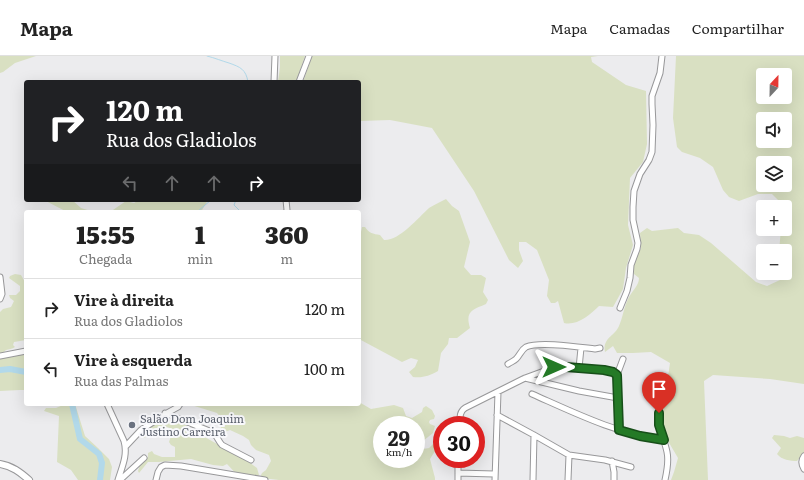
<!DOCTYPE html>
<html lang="pt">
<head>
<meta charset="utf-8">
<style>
  body { margin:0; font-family:Literata,serif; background:#f2f2f2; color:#222; height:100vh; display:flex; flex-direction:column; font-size:15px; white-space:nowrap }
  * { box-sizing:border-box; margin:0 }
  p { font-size:13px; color:#767676 }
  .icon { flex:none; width:22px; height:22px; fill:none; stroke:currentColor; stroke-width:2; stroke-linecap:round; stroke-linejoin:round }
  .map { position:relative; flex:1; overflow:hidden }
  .details { position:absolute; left:24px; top:154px; width:337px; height:196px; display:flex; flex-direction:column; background:#fff; border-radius:4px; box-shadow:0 4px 16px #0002 }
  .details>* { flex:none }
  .guide { position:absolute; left:24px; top:24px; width:337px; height:122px; border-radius:4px; box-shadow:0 4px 16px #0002; background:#202124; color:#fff; overflow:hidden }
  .needle { width:26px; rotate:22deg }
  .buttons { position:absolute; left:756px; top:12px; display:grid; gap:8px }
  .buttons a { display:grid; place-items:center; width:36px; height:36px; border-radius:4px; background:#fff; box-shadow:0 4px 16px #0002; font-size:20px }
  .speed { position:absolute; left:373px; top:360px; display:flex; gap:8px; font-size:20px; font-weight:700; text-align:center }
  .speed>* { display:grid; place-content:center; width:52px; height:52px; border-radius:50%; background:#fff; box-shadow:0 4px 16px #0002; line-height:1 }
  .speed small { font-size:10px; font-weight:400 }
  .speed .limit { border:6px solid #d22; background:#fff; color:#111 }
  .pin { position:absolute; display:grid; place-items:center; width:34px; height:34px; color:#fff; margin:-41px -17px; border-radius:50% 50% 50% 0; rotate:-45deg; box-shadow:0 0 4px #0007 }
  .pin .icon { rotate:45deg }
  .me { position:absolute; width:44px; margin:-22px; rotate:90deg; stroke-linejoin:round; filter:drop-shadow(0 0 3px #0008) }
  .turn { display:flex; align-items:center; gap:14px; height:84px; padding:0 16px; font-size:18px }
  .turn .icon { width:52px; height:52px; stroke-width:2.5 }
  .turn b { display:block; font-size:28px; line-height:34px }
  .lanes { display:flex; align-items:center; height:38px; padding:0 16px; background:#0003; justify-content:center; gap:20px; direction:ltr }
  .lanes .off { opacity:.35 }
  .eta { display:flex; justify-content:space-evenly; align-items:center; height:68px; text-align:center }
  .eta b { font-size:24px; font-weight:800; line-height:28px }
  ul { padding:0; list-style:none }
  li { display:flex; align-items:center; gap:12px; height:60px; padding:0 16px; border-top:1px solid #e0e0e0 }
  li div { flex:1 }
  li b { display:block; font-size:15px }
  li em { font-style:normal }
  header { display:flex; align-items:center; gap:24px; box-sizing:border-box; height:56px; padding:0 20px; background:#fff; border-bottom:1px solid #e0e0e0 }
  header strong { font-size:19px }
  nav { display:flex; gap:22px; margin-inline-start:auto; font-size:14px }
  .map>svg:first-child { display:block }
  .green { fill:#d9e0c2; fill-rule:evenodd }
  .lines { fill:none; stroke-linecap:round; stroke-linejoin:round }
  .stream { stroke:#b2d9ea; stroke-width:1 }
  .river { stroke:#b2d9ea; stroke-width:6 }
  .minor-casing { stroke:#98989a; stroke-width:7 }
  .major-casing { stroke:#98989a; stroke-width:8 }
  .minor { stroke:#fff; stroke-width:5 }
  .major { stroke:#fff; stroke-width:6 }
  .route-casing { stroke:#174f19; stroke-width:10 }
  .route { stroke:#247a26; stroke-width:7 }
  .worship-dot { fill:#6b7280; stroke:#f9f9fc; stroke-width:1.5 }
  .labels { text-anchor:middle; stroke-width:4; stroke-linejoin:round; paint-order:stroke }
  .worship-label { font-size:11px; fill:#5b616d; stroke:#f9f9fc; text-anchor:start }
</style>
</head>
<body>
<header>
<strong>Mapa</strong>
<nav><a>Mapa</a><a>Camadas</a><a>Compartilhar</a></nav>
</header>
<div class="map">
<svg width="804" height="424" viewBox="0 0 804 424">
  <rect width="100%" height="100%" fill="#ececee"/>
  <!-- green -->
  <path class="green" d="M0,0H36L15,7L3,16L0,17Z
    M280,0H305L296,26H278L280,11Z
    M312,0H598L591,1L592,6L626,29L646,35L647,88L643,106L630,122L628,169L633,189L626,212L623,233L613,251L599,250C590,259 577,270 564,267L558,245L555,247H551L547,240L549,224L537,194L526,186H519V194L523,205L518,212L509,204L474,135L432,72L390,64L359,65V26H303Z
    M676,0H804V328L770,323L713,319L704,325L708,424H671L674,416L678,402L668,385L662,361L670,307L651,296L633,297H617L613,290L605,296C602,282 615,280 619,270C623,261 624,250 629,241C633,234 639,229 639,222L634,218V208L641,192L640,177L647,172L652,175L678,172L684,177L699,179L711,187L756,226L767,230L780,224L781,217H785V195H779L781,173H785V151H782L780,146L772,138H758L739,145L729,141L723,134L713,111L700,102L682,96L677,91L673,62ZM763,19H785V41H763ZM763,63H785V85H763ZM763,107H785V129H763Z
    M446,143L452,150L459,155L470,186L464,211L471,219H481L486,222L483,236L488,244L486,248C472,254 465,255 470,272L457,282H449L448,288L441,297L438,315C429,320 423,322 413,321L409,316L415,311L418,304L411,302L402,306L359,283V178L361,176L362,171H365C369,177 373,178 380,179L384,184C399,185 418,162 429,152C434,149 440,146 446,143Z
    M44,144H72L81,152L94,156H67Z
    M139,144H208L201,156H110L126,145L134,147Z
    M15,218L21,219L26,228V284L14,286L13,289L15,291C12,293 9,293 6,294C4,296 3,297 0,298V256L3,253L11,251L14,245L10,242L9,239H16L20,235V230L9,222L10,220Z
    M26,298V334H20L0,335V303Z
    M359,346L371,353L394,349L403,352L406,360L412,362L422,356L423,352L426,350L432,354L435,360L434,363L430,364L429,366L430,368L435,370L433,377L423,385L421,390L423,393L429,392L435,386L438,387L435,395L430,403L435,422V424H279L262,422L261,419L262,417L266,414L271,405L269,399L256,394L251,389L249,384L243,380L230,374L222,377L220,374L221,371H225V367L217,357L188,348H359ZM382,369H416V403H382Z
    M62,348H75L85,380L98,392L109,403L112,411L110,424H78L71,414L57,406L59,360L44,355L46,352H56L63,349Z
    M164,363L176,364L183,367L192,374L246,404L257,412L259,419L256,420L240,422L227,408L223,410L213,409L191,403L159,406H148L139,417L138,415L140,408L148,401V397L152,395L154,398L162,401H175V391L171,389L169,386L171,380L172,373L167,371L153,377L144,382L141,379L155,367Z
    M774,379L784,380L790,382L797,380L804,382V397L797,405C790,405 782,404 777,398L781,392L772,382Z"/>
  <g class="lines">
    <!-- stream -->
    <path class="stream" d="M207,0C215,2 222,5 229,7C240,11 246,13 248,26
      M236,144L234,149L241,156
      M197,156L211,144"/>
    <!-- river -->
    <path class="river" d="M0,314L10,313L26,316
      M72,348L80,383L99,398L102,407L100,424"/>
    <defs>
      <path id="minor" d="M274,26L275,0
        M299,26L309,0
        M286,156L287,154L286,144
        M0,221L2,238L0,243
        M620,252L627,235L630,222L631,209L637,193L638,187L633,164V151L634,135L640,118L649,104L652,96L653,69L652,48V40L660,17L662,0
        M0,300L26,295
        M508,308C511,306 514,305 516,303C520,299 521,294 526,291C540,285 578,291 595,293L600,292
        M579,312L581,292
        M664,321C662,335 658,351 659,365C660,376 665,386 667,396C669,405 667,415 665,424
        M525,322L579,335L618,342
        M532,338C575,357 617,378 664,384
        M107,348L124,385C128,399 122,411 118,424
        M165,357L212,376C217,379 218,385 222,389L251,404
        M497,359L534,379L569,399L605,404L631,411
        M460,369C460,362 459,356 465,352L525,322L555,311H566L607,314L613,316L617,319
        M619,374L617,319L623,303
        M126,390L141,374L167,357L178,351L180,348
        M804,400C801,404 801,408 804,413
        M612,405L614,416V424
        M458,417L494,418
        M120,424L144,402
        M156,424L158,416L161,411L165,409L181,410L265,424
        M458,424V403
        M495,424L498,336
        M533,424L534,379
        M568,424L569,399"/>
      <path id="major" d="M0,408C12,410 20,416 29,424"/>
    </defs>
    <!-- minor casing -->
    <use href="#minor" class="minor-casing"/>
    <!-- major casing -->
    <use href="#major" class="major-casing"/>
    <!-- minor -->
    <use href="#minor" class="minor"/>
    <!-- major -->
    <use href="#major" class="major"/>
  </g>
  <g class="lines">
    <defs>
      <path id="route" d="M554,311H566L604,314L613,316L617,319L619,374L640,380L664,384L659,369V357"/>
    </defs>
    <!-- route casing -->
    <use href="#route" class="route-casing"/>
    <!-- route -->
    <use href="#route" class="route"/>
  </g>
  <!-- markers -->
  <circle class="worship-dot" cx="132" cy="369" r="4"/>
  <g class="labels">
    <!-- worship labels -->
    <g class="worship-label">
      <text x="140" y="367">Salão Dom Joaquim<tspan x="140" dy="13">Justino Carreira</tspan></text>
    </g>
  </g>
</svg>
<div class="buttons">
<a><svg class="needle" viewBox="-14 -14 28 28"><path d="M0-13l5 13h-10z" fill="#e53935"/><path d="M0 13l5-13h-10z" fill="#767676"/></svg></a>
<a><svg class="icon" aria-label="sound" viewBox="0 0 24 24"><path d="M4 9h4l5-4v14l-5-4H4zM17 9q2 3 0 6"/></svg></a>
<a><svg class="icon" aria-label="layers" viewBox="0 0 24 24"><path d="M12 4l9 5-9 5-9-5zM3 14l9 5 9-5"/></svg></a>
<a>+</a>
<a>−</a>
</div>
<div class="speed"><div>29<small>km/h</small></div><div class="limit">30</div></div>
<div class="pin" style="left:659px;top:357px;background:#d93025"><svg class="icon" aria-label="arrive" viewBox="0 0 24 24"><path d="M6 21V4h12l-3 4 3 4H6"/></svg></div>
<svg class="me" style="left:554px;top:311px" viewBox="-20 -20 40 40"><path d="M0-17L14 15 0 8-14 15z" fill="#247a26" stroke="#fff" stroke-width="4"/></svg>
<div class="guide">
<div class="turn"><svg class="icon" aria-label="right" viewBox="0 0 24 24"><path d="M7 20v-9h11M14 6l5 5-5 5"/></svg><div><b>120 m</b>Rua dos Gladiolos</div></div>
<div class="lanes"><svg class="icon off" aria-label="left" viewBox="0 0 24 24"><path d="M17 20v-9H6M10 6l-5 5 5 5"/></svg><svg class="icon off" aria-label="ahead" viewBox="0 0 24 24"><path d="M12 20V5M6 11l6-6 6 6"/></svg><svg class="icon off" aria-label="ahead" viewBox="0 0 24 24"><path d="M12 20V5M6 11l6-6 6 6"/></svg><svg class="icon" aria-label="right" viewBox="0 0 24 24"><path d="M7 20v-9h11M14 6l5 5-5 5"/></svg></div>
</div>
<section class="details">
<div class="eta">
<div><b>15:55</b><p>Chegada</p></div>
<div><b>1</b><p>min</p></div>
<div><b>360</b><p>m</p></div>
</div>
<ul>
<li><svg class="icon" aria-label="right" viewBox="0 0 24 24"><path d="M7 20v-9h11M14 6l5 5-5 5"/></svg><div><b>Vire à direita</b><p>Rua dos Gladiolos</p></div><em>120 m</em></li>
<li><svg class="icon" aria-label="left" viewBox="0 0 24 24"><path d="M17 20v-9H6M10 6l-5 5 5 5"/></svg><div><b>Vire à esquerda</b><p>Rua das Palmas</p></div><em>100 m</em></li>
</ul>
</section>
</div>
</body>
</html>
